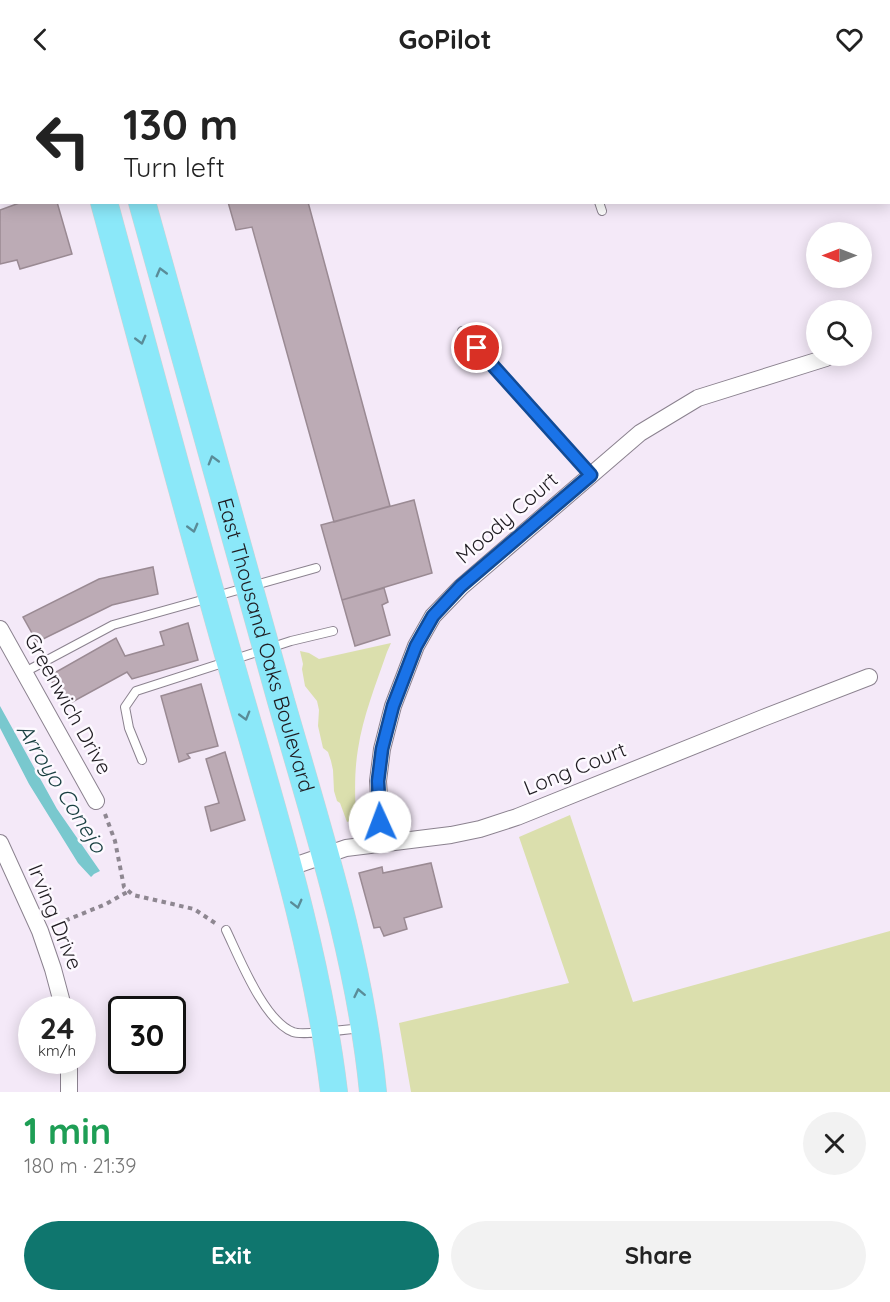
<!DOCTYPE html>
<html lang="en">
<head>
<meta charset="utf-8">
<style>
  body { margin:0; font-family:Quicksand,sans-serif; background:#f2f2f2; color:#222; height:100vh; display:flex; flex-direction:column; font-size:22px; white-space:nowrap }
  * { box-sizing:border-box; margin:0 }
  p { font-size:20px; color:#767676 }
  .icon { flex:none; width:33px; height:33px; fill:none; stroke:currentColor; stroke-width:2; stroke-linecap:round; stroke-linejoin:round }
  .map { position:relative; height:1014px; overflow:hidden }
  .side { display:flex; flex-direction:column; background:#fff; flex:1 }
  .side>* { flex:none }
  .guide { position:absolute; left:0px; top:0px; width:891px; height:126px; box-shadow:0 3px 15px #0003; background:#fff; color:#222; overflow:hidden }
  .needle { width:39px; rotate:270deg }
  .buttons { position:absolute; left:806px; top:144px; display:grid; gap:12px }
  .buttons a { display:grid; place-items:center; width:66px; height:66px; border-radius:50%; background:#fff; box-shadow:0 3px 15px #0003; font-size:30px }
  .speed { position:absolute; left:18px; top:918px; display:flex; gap:12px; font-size:30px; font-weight:700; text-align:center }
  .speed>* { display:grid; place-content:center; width:78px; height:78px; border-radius:50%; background:#fff; box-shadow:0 3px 15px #0003; line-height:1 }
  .speed small { font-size:15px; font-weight:400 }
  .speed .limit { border:3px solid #111; border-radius:9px; background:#fff; color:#111 }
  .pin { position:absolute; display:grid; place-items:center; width:51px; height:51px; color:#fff; margin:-26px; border:3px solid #fff; border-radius:50%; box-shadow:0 2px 6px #0007 }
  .me { position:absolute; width:66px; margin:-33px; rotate:358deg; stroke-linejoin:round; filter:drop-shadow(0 0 4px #0008) }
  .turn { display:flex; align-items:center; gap:21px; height:126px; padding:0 24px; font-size:27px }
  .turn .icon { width:78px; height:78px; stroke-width:2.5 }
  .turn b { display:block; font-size:42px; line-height:51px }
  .round { display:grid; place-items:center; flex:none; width:63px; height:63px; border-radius:32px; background:#f2f2f2 }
  .overview { display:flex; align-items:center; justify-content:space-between; height:102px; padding:0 24px }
  h1 { font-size:36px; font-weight:800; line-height:45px; color:#1e9e55 }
  .primary-button { display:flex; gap:12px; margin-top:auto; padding:12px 24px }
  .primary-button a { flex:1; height:69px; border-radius:36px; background:#0f766e; color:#fff; font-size:24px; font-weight:800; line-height:69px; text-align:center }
  .primary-button a+a { background:#f2f2f2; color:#222 }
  header { display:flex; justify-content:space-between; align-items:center; height:78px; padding:0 24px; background:#fff; font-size:27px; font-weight:800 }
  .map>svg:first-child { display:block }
  .green { fill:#dbdfad }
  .water { fill:#79c8ce }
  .building { fill:#bcabb5; stroke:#9a8a93; stroke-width:1.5 }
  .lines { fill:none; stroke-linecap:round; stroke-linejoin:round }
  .service-casing { stroke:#8b828f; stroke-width:10 }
  .minor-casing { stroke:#8b828f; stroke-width:18 }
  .primary-casing { stroke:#d2d2d3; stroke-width:28 }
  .path { stroke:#8e8791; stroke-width:4; stroke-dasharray:4.5 4.5; stroke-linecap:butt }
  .service { stroke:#fff; stroke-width:8 }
  .minor { stroke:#fff; stroke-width:16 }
  .primary { stroke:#8be8f9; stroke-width:27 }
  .oneway { stroke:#5a8c98 }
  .route-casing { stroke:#114b97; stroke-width:15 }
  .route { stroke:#1a73e8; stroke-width:10 }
  .labels { text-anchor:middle; stroke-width:5; stroke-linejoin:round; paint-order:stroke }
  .street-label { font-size:21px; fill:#1f1c21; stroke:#fdf9ff }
  .water-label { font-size:22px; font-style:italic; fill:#183f41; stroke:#fdf9ff }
</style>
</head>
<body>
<header><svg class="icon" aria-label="back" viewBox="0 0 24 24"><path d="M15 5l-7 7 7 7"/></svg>GoPilot<svg class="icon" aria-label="heart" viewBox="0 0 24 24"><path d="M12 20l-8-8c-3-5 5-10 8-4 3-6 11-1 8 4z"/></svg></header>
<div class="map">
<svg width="890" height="1014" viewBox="0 0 890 1014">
  <rect width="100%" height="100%" fill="#f4e9f8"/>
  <!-- green -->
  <path class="green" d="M391,565L387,574C376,606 363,638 358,671C354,695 355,717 356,741L347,744L340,725L337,723L334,713L333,692L331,683L328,674L323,670L318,648L319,632L317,623L305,608L302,591L303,586L300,573L309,575L319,581Z
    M570,737L633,924L890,853V1014H411L399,945L569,905L519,759Z"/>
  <!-- water -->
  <path class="water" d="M0,628L57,731L100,793L94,796L91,799L78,785L29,706L0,650Z"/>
  <!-- building -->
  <path class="building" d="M0,0H5V2H2V38H0Z
    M22,124H57L72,176L20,191L17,182L0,186V132Z
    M228,124H308L390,428L334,444L252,149L236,152Z
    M414,422L432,495L342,522L321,447Z
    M153,489L158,516L112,527L37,564L23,539L99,501Z
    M384,510L388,524L382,527L390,557L355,568L342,522Z
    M188,545L198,582L132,601L127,594L65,628L49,598L116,560L125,578L164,567L160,554Z
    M201,606L218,668L187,676L190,680L179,684L161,618Z
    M225,674L245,742L211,753L205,729L219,725L206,681Z
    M431,785L442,829L404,840L407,851L384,858L380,849L374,850L359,795L382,789L383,795Z"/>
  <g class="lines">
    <defs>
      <path id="service" d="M575,0L576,2
        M599,124L602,133
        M462,253L591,397
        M23,595L113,547L316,490
        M142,682L129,650L125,629L136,613L291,563L333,553
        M226,852C239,879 264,943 293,954C302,958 349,951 362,950"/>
      <path id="minor" d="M147,2L153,0
        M249,2L258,0
        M0,551L96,723
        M0,765L40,853L53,891L64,932
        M382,766L378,703L382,671L393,628L416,568L433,538L461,509L640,355L698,320L826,280
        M288,790L346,770L451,757L480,751L517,739L763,640L869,599
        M69,1014V982"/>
      <g id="primary">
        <path d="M72,0V2"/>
        <path d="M108,0L109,2"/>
        <path d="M104,124C147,282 189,440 234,597C273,734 317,872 334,1014"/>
        <path id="s1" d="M142,124C187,291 234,457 281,623C318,752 360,880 373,1014"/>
      </g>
    </defs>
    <!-- service casing -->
    <use href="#service" class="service-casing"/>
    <!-- minor casing -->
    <use href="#minor" class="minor-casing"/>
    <!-- primary casing -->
    <use href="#primary" class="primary-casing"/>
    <!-- path -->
    <path class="path" d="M105,736L115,763L124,809L133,817L194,831L215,845
      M57,846L106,826L129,813"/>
    <!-- service -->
    <use href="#service" class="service"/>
    <!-- minor -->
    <use href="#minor" class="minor"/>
    <!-- primary -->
    <use href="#primary" class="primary"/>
  </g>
  <!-- one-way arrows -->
  <defs><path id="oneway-chevron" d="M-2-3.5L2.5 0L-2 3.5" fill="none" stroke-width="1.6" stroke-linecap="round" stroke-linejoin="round" transform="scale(1.5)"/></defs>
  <g class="oneway">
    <use href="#oneway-chevron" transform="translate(161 194) rotate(-105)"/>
    <use href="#oneway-chevron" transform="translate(141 262) rotate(75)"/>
    <use href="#oneway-chevron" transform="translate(213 382) rotate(-106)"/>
    <use href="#oneway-chevron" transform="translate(193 450) rotate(75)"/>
    <use href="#oneway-chevron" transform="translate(245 638) rotate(74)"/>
    <use href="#oneway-chevron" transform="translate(297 826) rotate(76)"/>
    <use href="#oneway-chevron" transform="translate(359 915) rotate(-102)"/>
  </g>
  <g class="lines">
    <defs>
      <path id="route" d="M380,744L378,703L382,671L393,628L416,568L433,538L461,508L591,397L477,270"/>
    </defs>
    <!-- route casing -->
    <use href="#route" class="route-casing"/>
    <!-- route -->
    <use href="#route" class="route"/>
  </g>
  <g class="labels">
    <!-- street labels -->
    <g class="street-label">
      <text transform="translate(507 440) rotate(-41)" y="7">Moody Court</text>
      <text dy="7" stroke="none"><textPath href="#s1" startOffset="460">East Thousand Oaks Boulevard</textPath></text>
      <text transform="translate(68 626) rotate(61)" y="7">Greenwich Drive</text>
      <text transform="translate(575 691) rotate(-22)" y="7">Long Court</text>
      <text transform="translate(55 839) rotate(68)" y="7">Irving Drive</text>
    </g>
    <!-- water labels -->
    <g class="water-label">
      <text transform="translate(62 710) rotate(58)" y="8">Arroyo Conejo</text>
    </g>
  </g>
</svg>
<div class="buttons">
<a><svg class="needle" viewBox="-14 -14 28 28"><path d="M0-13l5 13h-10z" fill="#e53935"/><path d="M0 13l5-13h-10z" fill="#767676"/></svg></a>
<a><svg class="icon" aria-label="search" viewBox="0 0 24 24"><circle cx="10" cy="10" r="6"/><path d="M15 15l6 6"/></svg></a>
</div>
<div class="speed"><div>24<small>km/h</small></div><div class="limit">30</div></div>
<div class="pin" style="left:477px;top:270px;background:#d93025"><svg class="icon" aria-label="arrive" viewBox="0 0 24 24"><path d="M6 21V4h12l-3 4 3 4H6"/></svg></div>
<svg class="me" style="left:380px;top:744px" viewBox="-20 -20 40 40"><circle r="19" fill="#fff"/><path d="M0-13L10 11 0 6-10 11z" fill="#1a73e8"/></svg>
<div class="guide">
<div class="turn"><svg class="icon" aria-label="left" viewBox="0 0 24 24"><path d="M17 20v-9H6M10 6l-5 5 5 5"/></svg><div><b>130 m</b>Turn left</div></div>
</div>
</div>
<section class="side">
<div class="overview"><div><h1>1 min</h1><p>180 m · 21:39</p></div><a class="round"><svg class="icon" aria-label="close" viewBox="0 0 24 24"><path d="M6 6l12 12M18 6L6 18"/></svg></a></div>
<div class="primary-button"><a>Exit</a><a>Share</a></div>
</section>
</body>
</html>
